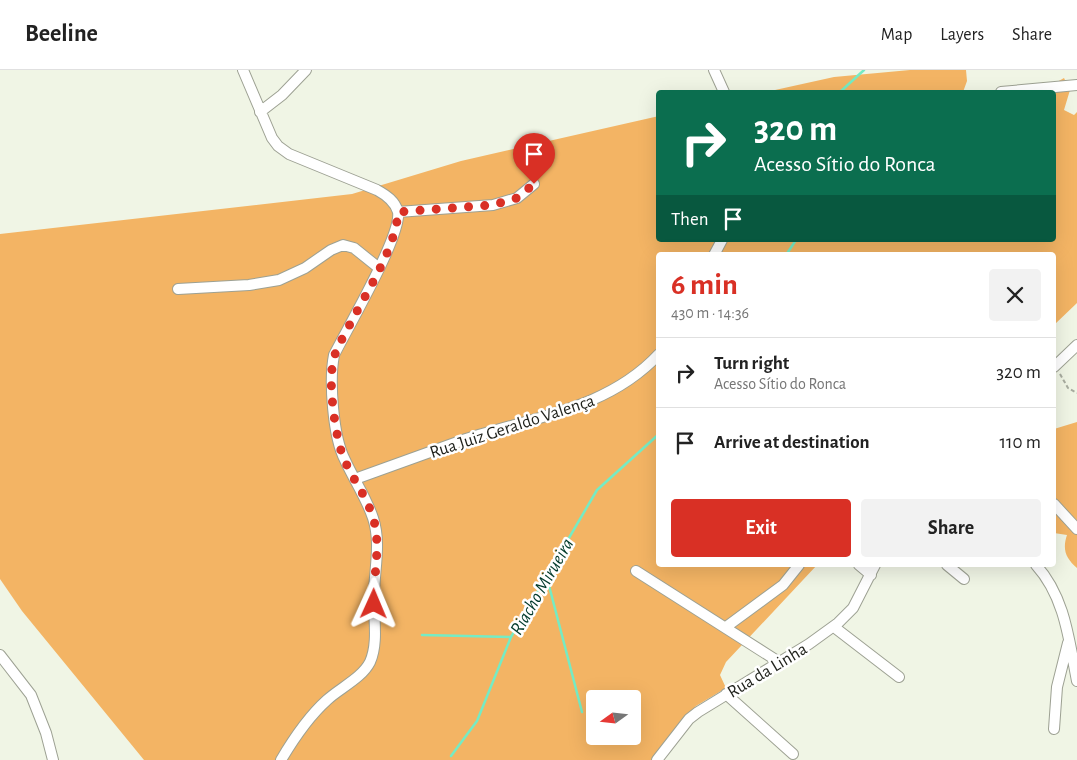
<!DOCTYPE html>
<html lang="en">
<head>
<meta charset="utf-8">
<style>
  body { margin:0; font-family:"Alegreya Sans",sans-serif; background:#f2f2f2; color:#222; height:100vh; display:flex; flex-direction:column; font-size:19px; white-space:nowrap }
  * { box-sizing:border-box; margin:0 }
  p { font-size:16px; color:#767676 }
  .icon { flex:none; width:28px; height:28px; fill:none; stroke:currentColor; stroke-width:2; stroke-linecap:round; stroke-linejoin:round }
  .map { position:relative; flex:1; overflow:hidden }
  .sheet { position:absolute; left:656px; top:182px; width:400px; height:315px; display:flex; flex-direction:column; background:#fff; border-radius:5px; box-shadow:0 5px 20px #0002 }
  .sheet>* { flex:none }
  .guide { position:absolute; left:656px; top:20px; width:400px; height:152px; border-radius:5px; box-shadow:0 5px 20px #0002; background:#0b6e4f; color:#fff; overflow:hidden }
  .needle { width:32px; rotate:255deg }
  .fabs { position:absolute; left:586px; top:620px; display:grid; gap:10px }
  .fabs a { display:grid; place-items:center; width:55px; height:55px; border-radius:5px; background:#fff; box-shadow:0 5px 20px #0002; font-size:25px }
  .pin { position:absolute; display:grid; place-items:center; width:42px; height:42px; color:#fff; margin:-51px -21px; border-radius:50% 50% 50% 0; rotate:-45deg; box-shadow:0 0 5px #0007 }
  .pin .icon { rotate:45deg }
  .me { position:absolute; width:55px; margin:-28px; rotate:1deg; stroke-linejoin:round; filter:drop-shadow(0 0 4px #0008) }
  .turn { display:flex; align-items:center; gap:18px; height:105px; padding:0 15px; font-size:22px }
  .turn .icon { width:65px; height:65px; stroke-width:2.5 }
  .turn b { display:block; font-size:35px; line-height:42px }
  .then { display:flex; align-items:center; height:48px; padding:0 15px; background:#0003; gap:10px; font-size:19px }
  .round { display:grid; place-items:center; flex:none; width:52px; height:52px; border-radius:5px; background:#f2f2f2 }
  .headline { display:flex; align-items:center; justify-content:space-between; height:85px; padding:0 15px }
  h1 { font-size:30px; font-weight:700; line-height:38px; color:#d93025 }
  .action { display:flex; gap:10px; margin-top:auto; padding:10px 15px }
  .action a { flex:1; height:58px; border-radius:5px; background:#d93025; color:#fff; font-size:20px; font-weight:700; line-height:58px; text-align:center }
  .action a+a { background:#f2f2f2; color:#222 }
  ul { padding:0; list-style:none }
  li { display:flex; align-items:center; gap:15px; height:70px; padding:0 15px; border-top:1px solid #e0e0e0 }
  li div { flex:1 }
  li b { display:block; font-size:19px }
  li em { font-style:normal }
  header { display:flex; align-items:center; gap:30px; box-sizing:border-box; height:70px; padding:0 25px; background:#fff; border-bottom:1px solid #e0e0e0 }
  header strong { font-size:24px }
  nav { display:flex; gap:28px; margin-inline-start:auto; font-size:18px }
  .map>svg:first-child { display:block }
  .forest { fill:#f3b464; fill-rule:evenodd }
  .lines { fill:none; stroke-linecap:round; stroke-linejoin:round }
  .stream { stroke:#75ebc4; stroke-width:2.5 }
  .minor-casing { stroke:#9da193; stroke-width:12 }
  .path { stroke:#a8ac9f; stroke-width:2; stroke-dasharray:4 2.5; stroke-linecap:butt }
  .minor { stroke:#fff; stroke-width:10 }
  .route { stroke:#d93025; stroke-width:9; stroke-dasharray:0 16.2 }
  .labels { text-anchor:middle; stroke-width:5; stroke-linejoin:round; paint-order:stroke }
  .street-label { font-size:18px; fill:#1f211b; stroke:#fff }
  .water-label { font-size:19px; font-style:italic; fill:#00392a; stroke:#fff }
</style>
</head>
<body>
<header>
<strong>Beeline</strong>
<nav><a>Map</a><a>Layers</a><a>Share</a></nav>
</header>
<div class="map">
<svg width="1077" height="690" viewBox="0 0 1077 690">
  <rect width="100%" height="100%" fill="#f0f5e5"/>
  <!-- forest -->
  <path class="forest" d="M910,0H966L967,11L963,22H766L834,7Z
    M1064,8L1070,20L1064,40L1074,45L1077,42V233L1054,255V185H659V495H817L726,592L720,605L726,618L696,636L652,690H144L22,541L0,509V164L352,124L461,91L659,46V170H1054V22H1031L1043,12H1057ZM595,629H632V666H595Z
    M1077,352V498C1066,488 1062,480 1067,465L1054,463V359Z"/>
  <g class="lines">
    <!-- stream -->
    <path class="stream" d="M840,22L864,0
      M786,185L796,170
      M547,508L582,642
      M422,565L510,567
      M451,686L477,651L511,567L597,420L659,364"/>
    <defs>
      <path id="minor" d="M243,0L272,68L278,76L289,84L377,120C386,125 395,131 398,142C402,165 347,259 334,285C329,311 333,367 345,390C354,410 366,427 373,448C382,475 373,504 374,532C374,551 378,574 370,592C362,608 340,618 327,630C308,647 294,668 281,690
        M714,0L724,22
        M1001,22L1077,15
        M260,42L282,25L306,0
        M398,142L493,135L517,128L534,114
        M714,185L722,170
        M178,219L249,215L279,210L305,198L331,180L343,175L354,178L379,198
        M1054,297L1077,275
        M355,409C392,396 429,382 466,369C534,347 608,339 659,284
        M1054,434L1077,459
        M859,495L871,505
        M947,495L964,509
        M1036,495C1065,527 1069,570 1077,611
        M636,501L779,592
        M726,557L783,515L799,495
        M834,557L899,607
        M0,585L31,625L46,663L53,690
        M726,624L793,684
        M1054,659L1057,617L1068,573
        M657,690L689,649L698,642L809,574L838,553L853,538L875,495"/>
    </defs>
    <!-- minor casing -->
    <use href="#minor" class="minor-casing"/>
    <!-- path -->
    <path class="path" d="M1060,304L1068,318L1077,323"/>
    <!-- minor -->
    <use href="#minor" class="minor"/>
  </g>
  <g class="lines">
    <!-- route -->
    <path class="route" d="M374,534C373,506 381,478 374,451C368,428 353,410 344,389C336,371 329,318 332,299C333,284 340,273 347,260C364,226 396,179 398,142L493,135L517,128L534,114"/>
  </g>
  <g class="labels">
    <!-- street labels -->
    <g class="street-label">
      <text transform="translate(512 356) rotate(-18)" y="6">Rua Juiz Geraldo Valença</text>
      <text transform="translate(767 600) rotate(-31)" y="6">Rua da Linha</text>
    </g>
    <!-- water labels -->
    <g class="water-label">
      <text transform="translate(541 516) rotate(-60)" y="7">Riacho Mirueira</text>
    </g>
  </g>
</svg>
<div class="fabs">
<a><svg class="needle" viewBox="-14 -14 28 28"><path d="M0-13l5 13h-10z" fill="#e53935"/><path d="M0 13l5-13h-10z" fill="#767676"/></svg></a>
</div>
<div class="pin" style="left:534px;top:114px;background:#d93025"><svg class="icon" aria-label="arrive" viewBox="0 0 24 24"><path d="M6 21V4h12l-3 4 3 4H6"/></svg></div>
<svg class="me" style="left:374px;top:534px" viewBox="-20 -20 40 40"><path d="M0-17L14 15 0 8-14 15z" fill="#d93025" stroke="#fff" stroke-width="4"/></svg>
<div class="guide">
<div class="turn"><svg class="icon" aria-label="right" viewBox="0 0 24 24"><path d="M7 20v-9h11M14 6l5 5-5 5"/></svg><div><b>320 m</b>Acesso Sítio do Ronca</div></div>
<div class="then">Then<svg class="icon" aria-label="arrive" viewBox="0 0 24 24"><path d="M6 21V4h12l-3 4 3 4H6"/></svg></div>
</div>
<section class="sheet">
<div class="headline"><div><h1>6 min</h1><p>430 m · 14:36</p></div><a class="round"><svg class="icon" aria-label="close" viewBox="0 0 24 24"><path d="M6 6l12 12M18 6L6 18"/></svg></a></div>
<ul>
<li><svg class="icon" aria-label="right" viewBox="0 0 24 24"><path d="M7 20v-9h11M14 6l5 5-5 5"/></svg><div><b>Turn right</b><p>Acesso Sítio do Ronca</p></div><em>320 m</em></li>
<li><svg class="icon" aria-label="arrive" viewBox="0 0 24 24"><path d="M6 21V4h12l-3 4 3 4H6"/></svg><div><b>Arrive at destination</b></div><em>110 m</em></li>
</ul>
<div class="action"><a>Exit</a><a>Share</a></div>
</section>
</div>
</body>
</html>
